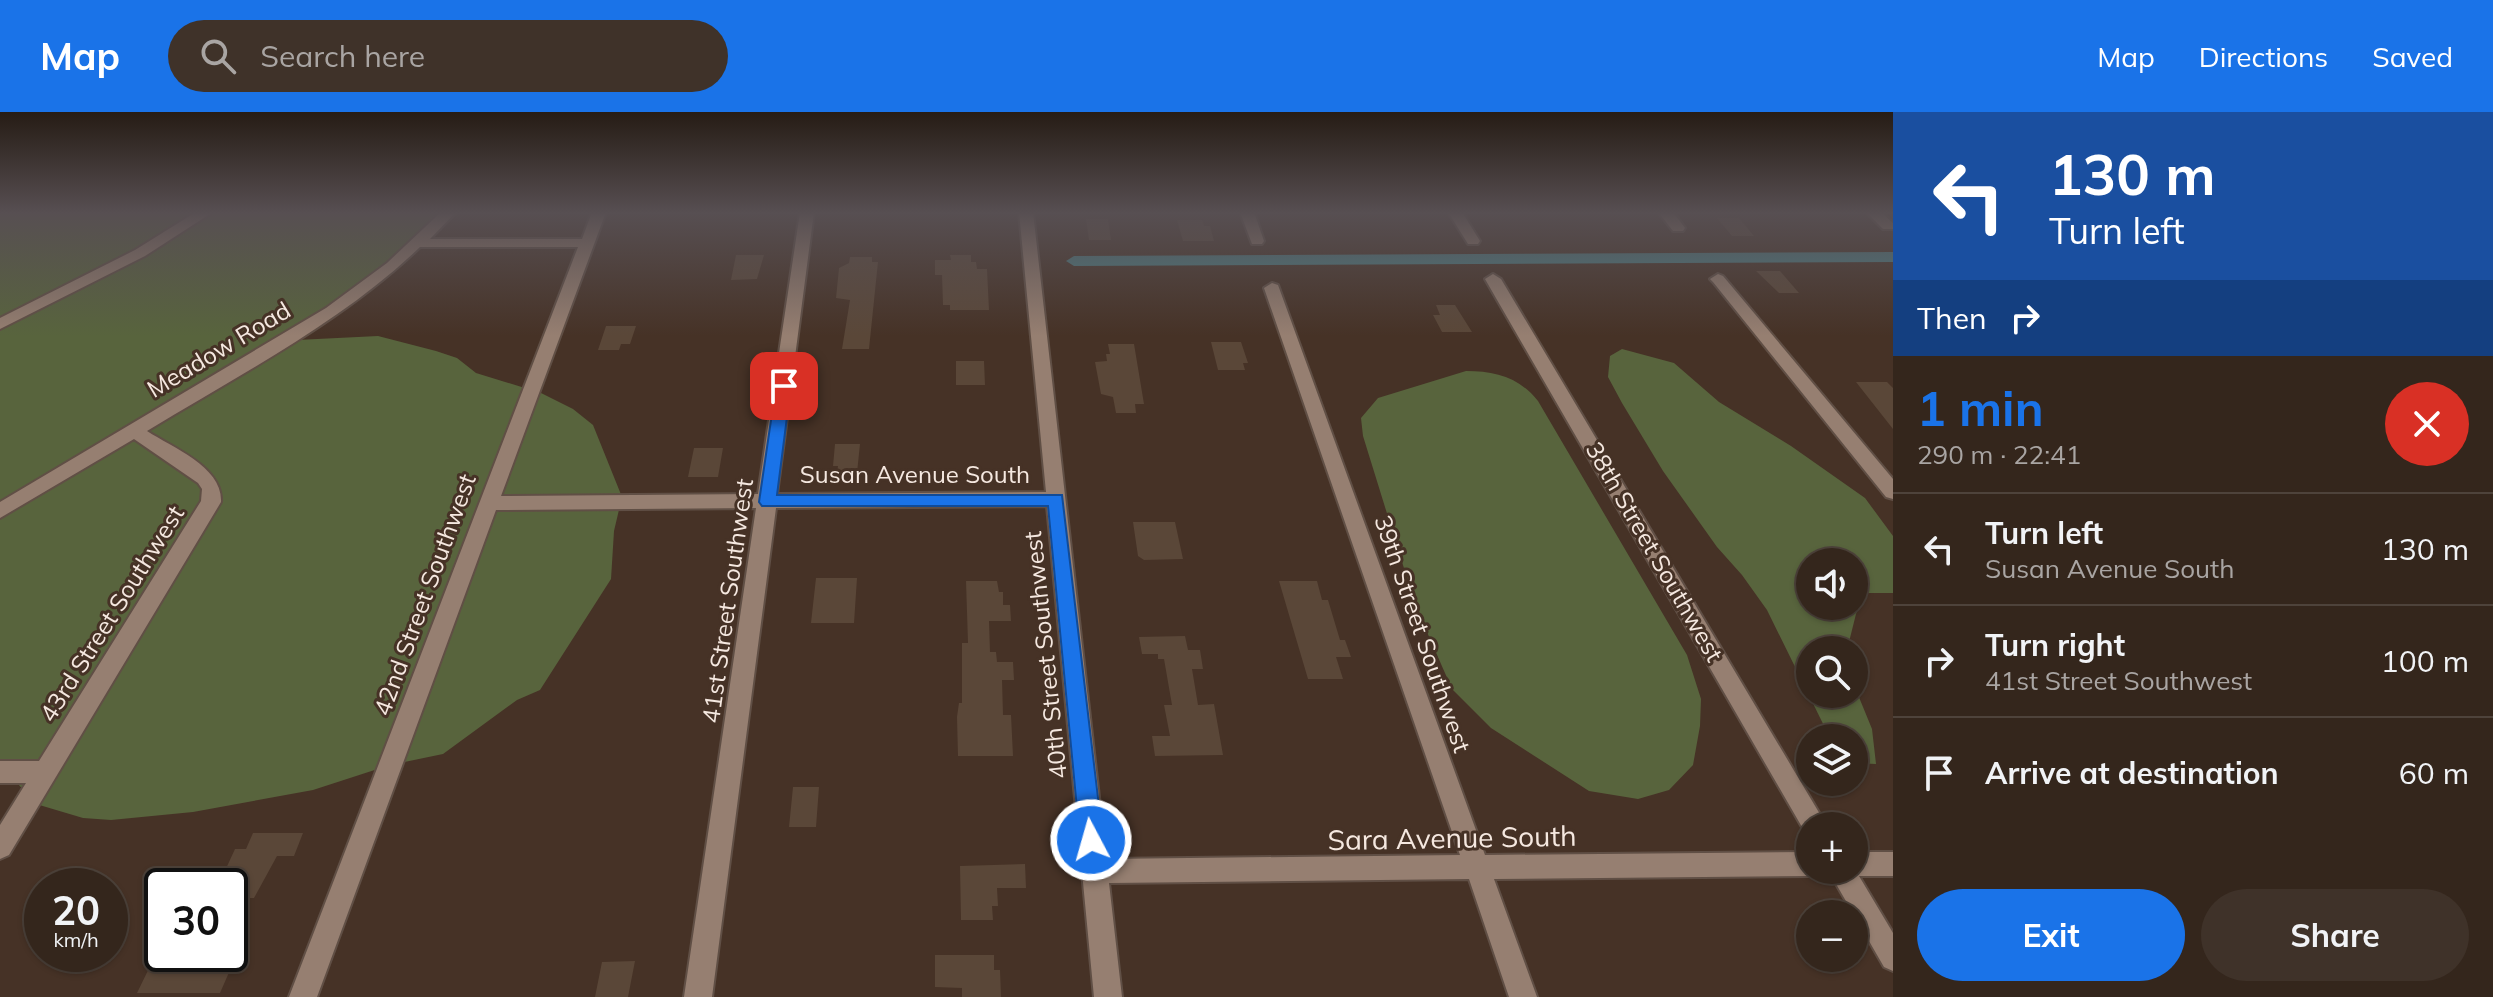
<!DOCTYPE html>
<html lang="en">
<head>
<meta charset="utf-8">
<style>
  body { margin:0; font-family:Mulish,sans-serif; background:#3f3229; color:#f1f3f6; height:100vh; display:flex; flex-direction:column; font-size:30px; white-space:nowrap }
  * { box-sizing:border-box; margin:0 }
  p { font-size:26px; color:#a9a5a3 }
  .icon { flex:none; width:44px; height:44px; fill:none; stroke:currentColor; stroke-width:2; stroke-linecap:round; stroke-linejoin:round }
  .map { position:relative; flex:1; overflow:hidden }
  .sheet { display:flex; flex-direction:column; background:#34261c; width:600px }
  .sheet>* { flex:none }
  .banner { background:#1a4fa0; color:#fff; overflow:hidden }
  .fabs { position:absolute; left:1796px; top:436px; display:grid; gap:16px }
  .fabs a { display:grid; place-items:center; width:72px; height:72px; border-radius:50%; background:#34261c; box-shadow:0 2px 6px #0004,0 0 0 2px #4e433b; font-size:40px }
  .speed { position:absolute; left:24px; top:756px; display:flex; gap:16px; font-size:40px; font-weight:700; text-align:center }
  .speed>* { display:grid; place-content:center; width:104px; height:104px; border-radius:50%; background:#34261c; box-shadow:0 2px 6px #0004,0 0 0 2px #4e433b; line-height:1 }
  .speed small { font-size:20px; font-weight:400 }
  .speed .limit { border:4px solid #111; border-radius:12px; background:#fff; color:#111 }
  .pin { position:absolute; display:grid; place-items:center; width:68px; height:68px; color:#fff; margin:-34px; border-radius:16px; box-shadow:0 4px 12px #0006 }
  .me { position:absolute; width:88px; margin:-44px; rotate:354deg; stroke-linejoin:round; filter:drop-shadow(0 0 6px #0008) }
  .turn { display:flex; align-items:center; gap:28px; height:168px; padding:0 24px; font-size:36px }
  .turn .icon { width:104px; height:104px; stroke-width:2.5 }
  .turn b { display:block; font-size:56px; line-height:68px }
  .then { display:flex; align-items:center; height:76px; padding:0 24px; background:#0003; gap:16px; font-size:30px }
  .round { display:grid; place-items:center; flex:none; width:84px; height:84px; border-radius:42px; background:#3f3229 }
  .summary { display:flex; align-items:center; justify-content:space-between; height:136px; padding:0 24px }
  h1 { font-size:48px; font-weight:700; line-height:60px; color:#1a73e8 }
  .cta { display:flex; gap:16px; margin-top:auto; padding:16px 24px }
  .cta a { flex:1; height:92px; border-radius:48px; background:#1a73e8; color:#fff; font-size:32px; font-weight:700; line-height:92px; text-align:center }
  .cta a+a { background:#3f3229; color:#f1f3f6 }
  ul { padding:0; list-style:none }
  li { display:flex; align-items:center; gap:24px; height:112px; padding:0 24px; border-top:2px solid #4e433b }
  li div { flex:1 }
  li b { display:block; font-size:30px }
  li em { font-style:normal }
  header { display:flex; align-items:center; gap:48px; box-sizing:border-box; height:112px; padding:0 40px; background:#1a73e8; color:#fff }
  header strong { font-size:38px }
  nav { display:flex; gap:44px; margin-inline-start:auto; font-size:28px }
  .search { width:560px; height:72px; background:#3f3229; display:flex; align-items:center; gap:20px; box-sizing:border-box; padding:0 28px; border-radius:44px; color:#a9a5a3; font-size:30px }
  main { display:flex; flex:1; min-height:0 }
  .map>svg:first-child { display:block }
  .green { fill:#58643d; fill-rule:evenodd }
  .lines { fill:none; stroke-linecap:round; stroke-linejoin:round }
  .canal { fill:#4a848b; fill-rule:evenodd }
  .building { fill:#5a4738 }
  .minor-casing { stroke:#604f45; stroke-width:4 }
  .minor { fill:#967f71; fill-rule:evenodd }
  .route { fill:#1a73e8; stroke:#114b97; stroke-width:2 }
  .labels { text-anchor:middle; stroke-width:6; stroke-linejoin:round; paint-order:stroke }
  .street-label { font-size:24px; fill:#f5e8e0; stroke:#463226 }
  .near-street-label { font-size:28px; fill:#f5e8e0; stroke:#463226 }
</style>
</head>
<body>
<header>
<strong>Map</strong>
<div class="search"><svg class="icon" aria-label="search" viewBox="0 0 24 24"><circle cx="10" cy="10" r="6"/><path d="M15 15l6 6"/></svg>Search here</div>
<nav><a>Map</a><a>Directions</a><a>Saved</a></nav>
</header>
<main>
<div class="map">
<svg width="1893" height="885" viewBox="0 0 1893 885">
  <rect width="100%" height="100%" fill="#463226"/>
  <!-- green -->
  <path class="green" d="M0,100H460L403,150L297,228L378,224L436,239L457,246L476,261L541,281L573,297L593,313L622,385L614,419L611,467L540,578L517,588L443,642L390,653L313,678L193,700L111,708L83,706L36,692L0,652Z
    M1622,237L1674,251L1719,290L1791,334L1865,386L1893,424V481H1866L1856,502L1847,538H1810V582H1854V573L1872,617L1876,652L1854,651V626H1830L1767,498L1742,463L1717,435L1663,359L1622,291L1608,265L1610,244ZM1854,450V494H1810V450Z
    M1466,259C1495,259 1519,265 1538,289L1687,543L1701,587L1700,614L1693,653L1669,678L1638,687L1589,679L1491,616L1452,577L1416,495L1363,324L1361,306L1378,286Z"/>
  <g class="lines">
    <!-- canal -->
    <path class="canal" d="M1893,140V150L1074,154L1066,149L1074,144Z"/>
  </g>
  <!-- building -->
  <path class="building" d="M1717,106H1739L1754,124H1732Z
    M1086,107H1108L1111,128H1089Z
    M1177,108H1202L1204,114H1210L1214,129H1183Z
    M736,143H764L757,167L731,168Z
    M950,143H971V150H976L977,157H987L989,198H950V193H943L942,163H935V148H951Z
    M850,145H872V150H878L869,237H842L850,188L836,186L839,156L849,151Z
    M1756,159H1780L1799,181H1779Z
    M1436,193H1455L1472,220H1442L1433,203H1440Z
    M606,214H636L630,232H621L619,238H598Z
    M1211,230H1241L1248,251H1243L1245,258H1218Z
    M1108,232H1134L1144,292H1135L1136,301H1116L1113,285L1101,282L1095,250L1107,249L1106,242H1110Z
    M956,249H984L985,273H956Z
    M1856,270H1887L1893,276V317Z
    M835,332H860L857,361H837L838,354H833Z
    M694,336H723L718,365H688Z
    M1133,410H1175L1183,447L1144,448L1138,444Z
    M816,466H857L854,511H811Z
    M966,469H997L999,480H1003V493H1010L1011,509H989L990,540H996L997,550H1013L1014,568H1002L1003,603H1011L1013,644H958L957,605L959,591H962V531H968Z
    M1279,469H1317L1322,488H1328L1340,528H1345L1351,545H1336L1343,567H1308Z
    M1185,524L1188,538H1200L1203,557H1192L1198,593L1214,592L1223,643L1155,644L1152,624H1170L1164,593H1172L1164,547H1158V542H1142L1139,525Z
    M793,675H819L816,715H789Z
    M253,721H303L294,744H277L254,786H230V772L234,763H223L235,737H246Z
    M1025,752L1026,776H997L998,794H992L993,808H961L960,754Z
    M156,842H230L226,850L234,849L220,881H137Z
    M935,843H994V858H1000L1001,885H962V876L935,875Z
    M635,849L628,885H595L602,850Z"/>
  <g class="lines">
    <defs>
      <path id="minor" d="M196,100H213L145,144L0,217V206L135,138Z
        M441,100H456L430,127H582L592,100H606L501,384L758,382L800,100H814L777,382L1046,380L1019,100H1033L1106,747L1460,743L1264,176L1272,171L1278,173L1485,743L1810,740V758H1820L1819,760L1810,764L1494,767L1537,885H1509L1469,767L1109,771L1122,885H1094L1047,394L776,396L712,885H684L756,396L496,398L317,885H289L578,135H420C341,211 240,262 147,319C173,336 223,355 221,390L9,743L0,747V713L26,671H0V649H39L201,389L202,377L198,371L134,327L0,406V390L326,196L387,151Z
        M1240,100H1254L1264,129L1262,132H1252Z
        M1448,100H1462L1480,129L1478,132H1468Z
        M1658,100H1673L1685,116L1683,119H1673Z
        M1866,100H1881L1893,111V117H1883Z
        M1493,162L1501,167L1827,714H1810V723L1806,722L1485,167Z
        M1718,162L1723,164L1893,367V387L1886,385L1713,170L1710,167Z
        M1854,740H1893V764H1859L1893,821V859L1884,855L1828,758H1854Z"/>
    </defs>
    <!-- minor casing -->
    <use href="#minor" class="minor-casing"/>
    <!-- minor -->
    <use href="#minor" class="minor"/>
  </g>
  <!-- sky -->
  <linearGradient id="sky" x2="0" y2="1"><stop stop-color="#261c15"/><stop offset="0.45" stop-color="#574f52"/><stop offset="1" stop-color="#574f52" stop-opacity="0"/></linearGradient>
  <rect width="1893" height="224" fill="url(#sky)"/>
  <!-- route -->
  <path class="route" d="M784,269L791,274L777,383H1062L1103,728L1099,736L1091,739L1083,736L1080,728L1048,394H762L759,390L776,274Z"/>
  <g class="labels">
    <!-- street labels -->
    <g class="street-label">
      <text transform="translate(219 238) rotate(-31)" y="8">Meadow Road</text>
      <text x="915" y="371">Susan Avenue South</text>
      <text transform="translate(1654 440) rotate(60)" y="8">38th Street Southwest</text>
      <text transform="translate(425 483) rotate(-70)" y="8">42nd Street Southwest</text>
      <text transform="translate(728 489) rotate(-82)" y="8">41st Street Southwest</text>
      <text transform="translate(112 502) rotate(-58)" y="8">43rd Street Southwest</text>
      <text transform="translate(1422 522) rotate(71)" y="8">39th Street Southwest</text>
      <text transform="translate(1046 543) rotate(-96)" y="8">40th Street Southwest</text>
    </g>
    <!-- near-street labels -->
    <g class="near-street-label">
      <text transform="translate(1452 726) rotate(-1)" y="10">Sara Avenue South</text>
    </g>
  </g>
</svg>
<div class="fabs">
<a><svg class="icon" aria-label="sound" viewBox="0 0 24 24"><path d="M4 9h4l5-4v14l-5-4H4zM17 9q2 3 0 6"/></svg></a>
<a><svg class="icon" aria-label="search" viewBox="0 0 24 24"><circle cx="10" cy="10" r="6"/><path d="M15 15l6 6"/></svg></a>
<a><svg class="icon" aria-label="layers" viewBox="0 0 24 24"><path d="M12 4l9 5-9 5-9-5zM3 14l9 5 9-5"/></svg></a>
<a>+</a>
<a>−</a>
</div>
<div class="speed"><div>20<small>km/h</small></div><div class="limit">30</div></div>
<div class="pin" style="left:784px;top:274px;background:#d93025"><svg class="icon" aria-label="arrive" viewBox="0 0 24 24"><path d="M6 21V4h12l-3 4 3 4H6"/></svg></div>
<svg class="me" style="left:1091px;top:728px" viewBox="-20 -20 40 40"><circle r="17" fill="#1a73e8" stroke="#fff" stroke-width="3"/><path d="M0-11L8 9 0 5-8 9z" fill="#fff"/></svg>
</div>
<section class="sheet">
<div class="banner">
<div class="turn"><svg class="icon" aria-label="left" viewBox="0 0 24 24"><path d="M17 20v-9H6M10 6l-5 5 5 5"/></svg><div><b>130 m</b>Turn left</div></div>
<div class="then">Then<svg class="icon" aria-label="right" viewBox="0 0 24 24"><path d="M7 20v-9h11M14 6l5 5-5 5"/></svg></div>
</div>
<div class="summary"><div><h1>1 min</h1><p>290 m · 22:41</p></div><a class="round" style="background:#d93025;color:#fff"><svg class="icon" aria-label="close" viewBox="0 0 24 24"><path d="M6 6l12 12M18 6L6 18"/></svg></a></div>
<ul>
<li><svg class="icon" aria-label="left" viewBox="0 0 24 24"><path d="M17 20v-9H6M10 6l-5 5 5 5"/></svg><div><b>Turn left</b><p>Susan Avenue South</p></div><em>130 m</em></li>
<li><svg class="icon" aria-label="right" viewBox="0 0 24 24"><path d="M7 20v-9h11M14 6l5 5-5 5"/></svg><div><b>Turn right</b><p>41st Street Southwest</p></div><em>100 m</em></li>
<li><svg class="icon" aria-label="arrive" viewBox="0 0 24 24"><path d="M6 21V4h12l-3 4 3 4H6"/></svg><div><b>Arrive at destination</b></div><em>60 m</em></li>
</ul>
<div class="cta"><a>Exit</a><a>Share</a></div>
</section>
</main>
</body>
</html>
